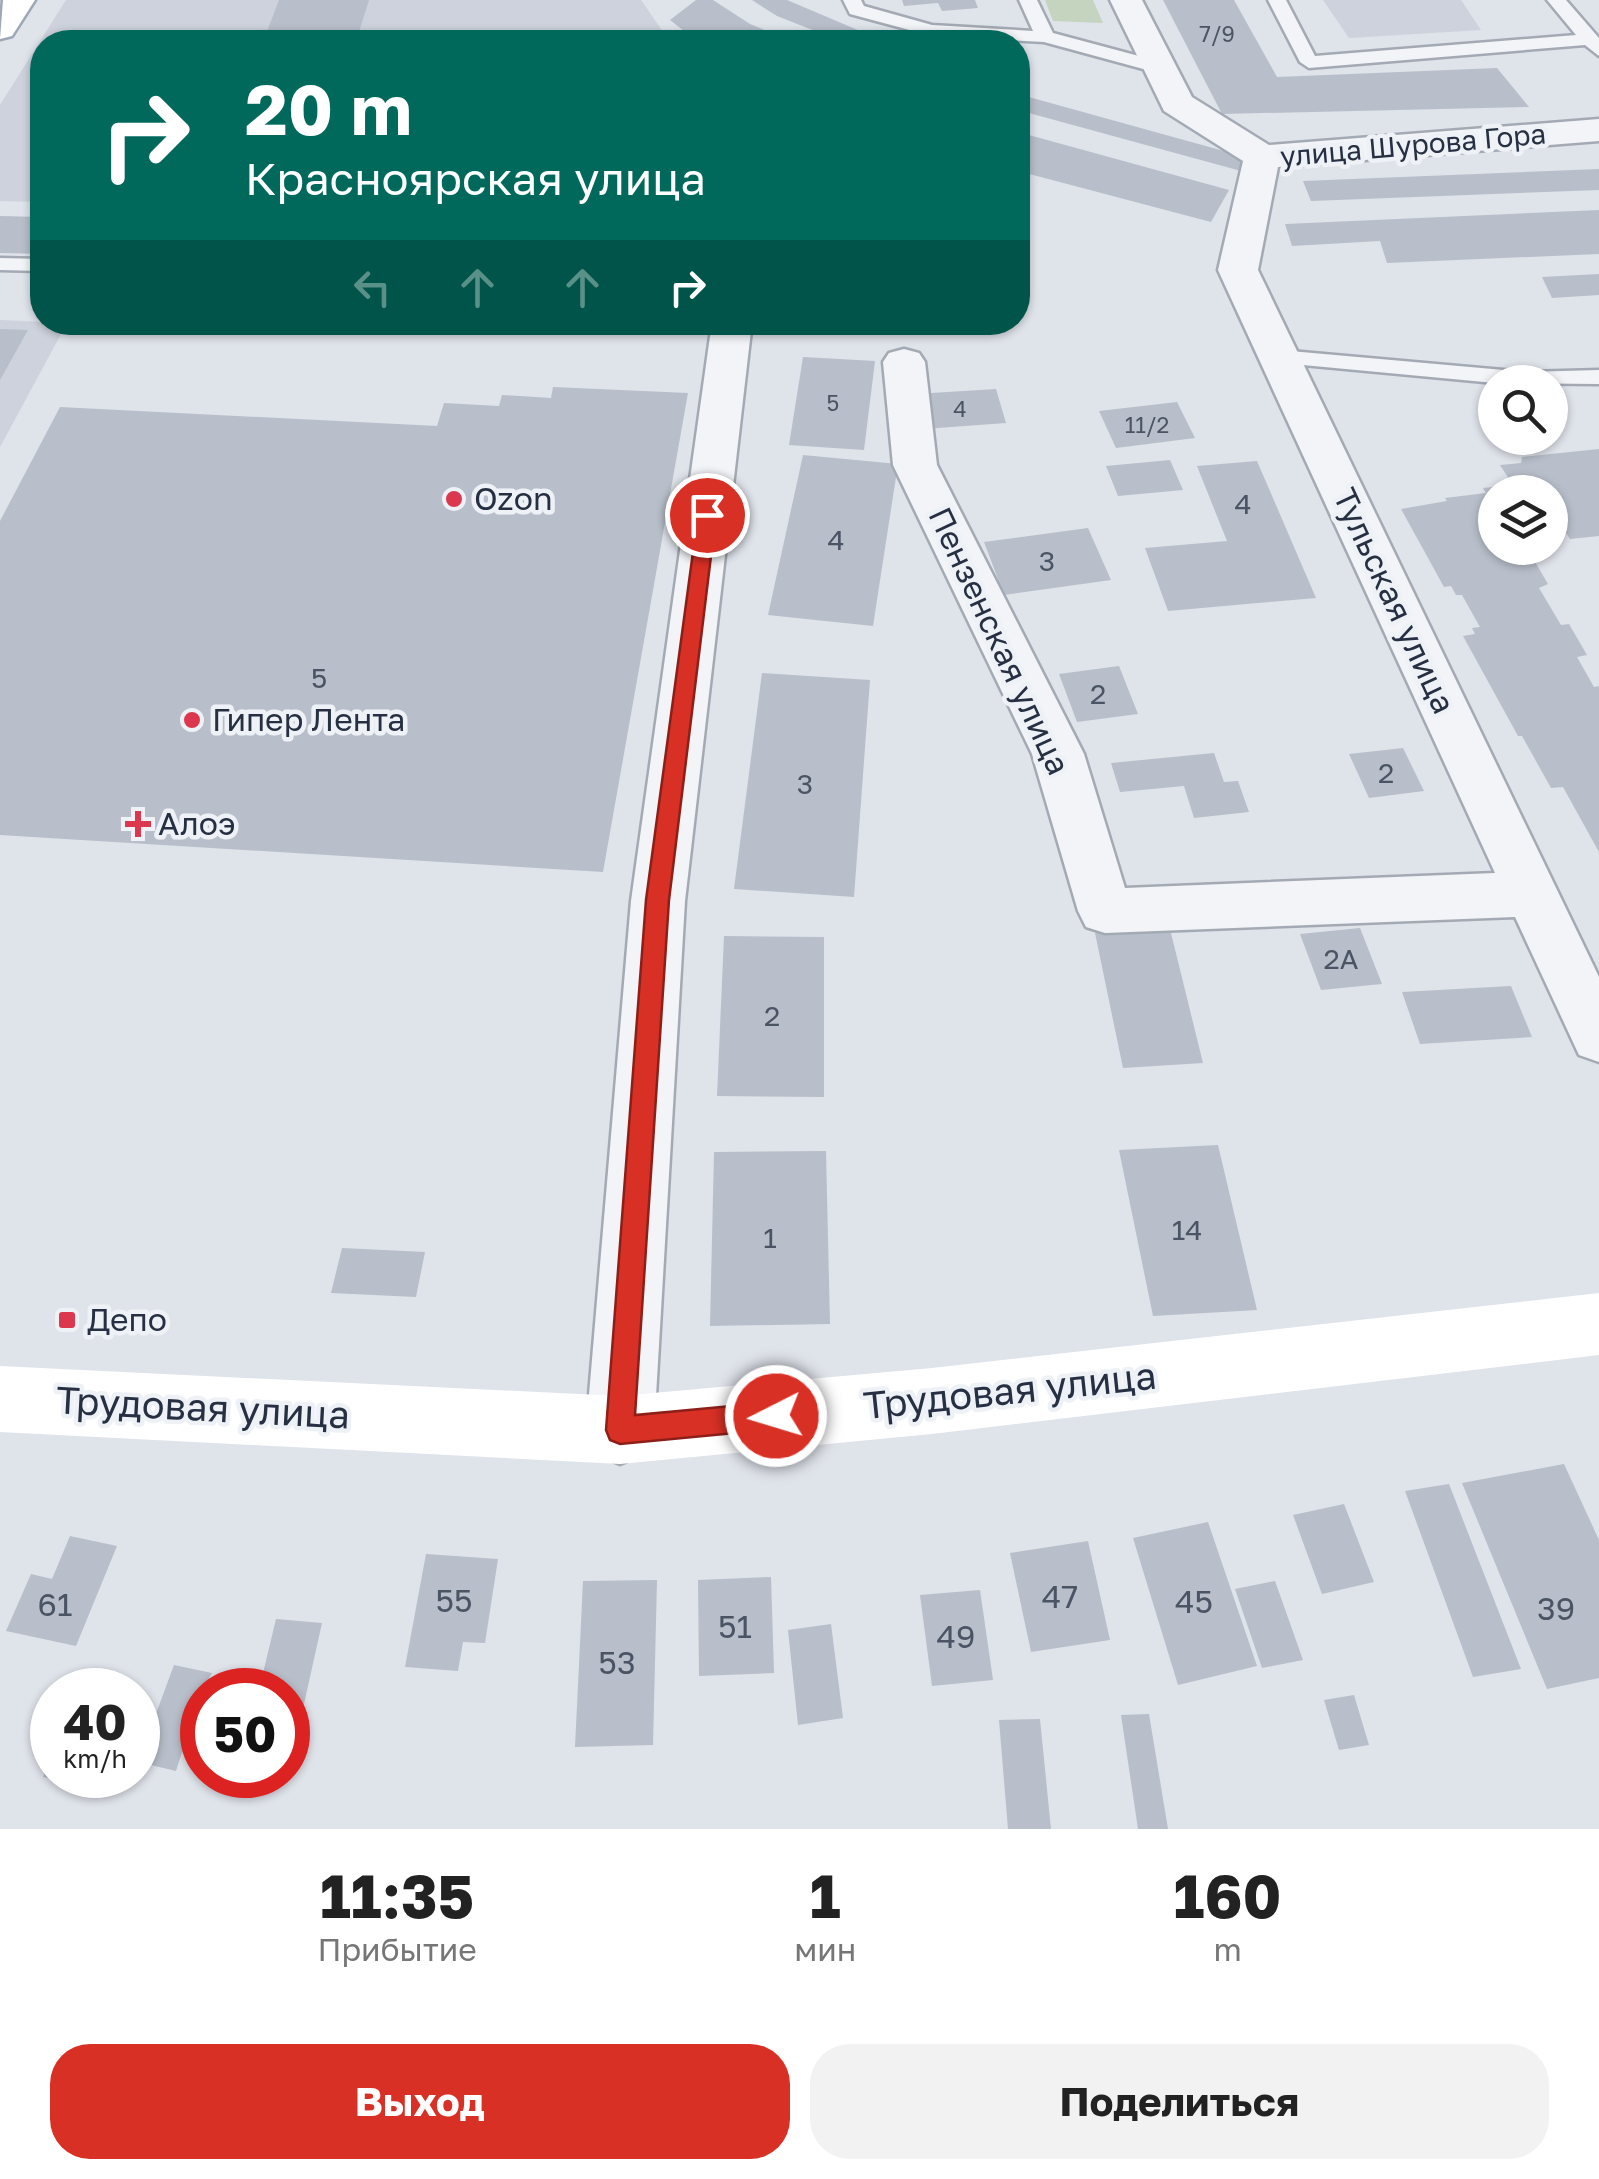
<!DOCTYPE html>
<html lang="ru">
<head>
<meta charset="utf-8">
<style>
  body { margin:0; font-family:"Golos Text",sans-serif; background:#f2f2f2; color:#222; height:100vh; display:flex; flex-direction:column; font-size:38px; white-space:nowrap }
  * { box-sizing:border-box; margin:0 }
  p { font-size:32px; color:#767676 }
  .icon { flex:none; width:55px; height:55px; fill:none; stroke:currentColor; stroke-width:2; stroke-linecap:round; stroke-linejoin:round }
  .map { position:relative; height:1829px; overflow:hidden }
  .panel { display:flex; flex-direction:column; background:#fff; flex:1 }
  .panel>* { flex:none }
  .hud { position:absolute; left:30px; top:30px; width:1000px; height:305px; border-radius:40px; box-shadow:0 2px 8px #0004; background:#00695c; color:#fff; overflow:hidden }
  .fabs { position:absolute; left:1478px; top:365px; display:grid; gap:20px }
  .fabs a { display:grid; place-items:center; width:90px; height:90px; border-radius:50%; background:#fff; box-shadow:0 2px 8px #0004; font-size:50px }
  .speed { position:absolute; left:30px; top:1668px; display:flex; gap:20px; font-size:50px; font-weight:700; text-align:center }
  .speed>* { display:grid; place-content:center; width:130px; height:130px; border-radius:50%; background:#fff; box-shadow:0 2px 8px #0004; line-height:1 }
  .speed small { font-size:25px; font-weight:400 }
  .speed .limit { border:15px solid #d22; background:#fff; color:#111 }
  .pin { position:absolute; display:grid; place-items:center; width:85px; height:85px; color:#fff; margin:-42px; border:5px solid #fff; border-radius:50%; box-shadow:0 2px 10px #0007 }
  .me { position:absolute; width:110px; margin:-55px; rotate:265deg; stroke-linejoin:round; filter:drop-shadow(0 0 8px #0008) }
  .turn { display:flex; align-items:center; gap:35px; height:210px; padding:0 50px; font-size:45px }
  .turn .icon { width:130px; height:130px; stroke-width:2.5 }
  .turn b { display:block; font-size:70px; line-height:85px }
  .lanes { display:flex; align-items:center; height:95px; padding:0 50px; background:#0003; justify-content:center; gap:50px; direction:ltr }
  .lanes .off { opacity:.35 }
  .eta { display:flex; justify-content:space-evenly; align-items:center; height:170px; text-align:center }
  .eta b { font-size:60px; font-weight:700; line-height:70px }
  .primary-button { display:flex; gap:20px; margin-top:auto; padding:20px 50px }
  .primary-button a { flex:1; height:115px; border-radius:40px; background:#d93025; color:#fff; font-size:40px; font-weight:700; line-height:115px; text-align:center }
  .primary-button a+a { background:#f2f2f2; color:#222 }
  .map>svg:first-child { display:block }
  .built { fill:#cdd2dc }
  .green { fill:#c4d4bf }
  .building { fill:#b8bfca }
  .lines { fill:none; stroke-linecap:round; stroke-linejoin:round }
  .service-casing { stroke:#a4aab4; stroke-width:5 }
  .minor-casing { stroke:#a4aab4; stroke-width:5 }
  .primary-casing { stroke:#9da7b6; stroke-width:5 }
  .service { fill:#f2f4f7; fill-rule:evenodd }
  .minor { fill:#f2f4f7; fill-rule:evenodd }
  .secondary { fill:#fff; fill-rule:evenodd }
  .primary { fill:#fff; fill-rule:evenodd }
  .route { fill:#d93025; stroke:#8d1f18; stroke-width:2.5 }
  .poi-dot { fill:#db384f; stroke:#eef2f7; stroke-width:4 }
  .labels { text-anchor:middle; stroke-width:9; stroke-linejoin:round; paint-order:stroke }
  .far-number-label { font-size:22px; fill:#4a5464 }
  .far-street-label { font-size:28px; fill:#263042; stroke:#eef2f7 }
  .number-label { font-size:28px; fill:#4a5464 }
  .poi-label { font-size:32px; fill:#263042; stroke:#eef2f7; text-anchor:start }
  .street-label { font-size:32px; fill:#263042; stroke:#eef2f7 }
  .near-number-label { font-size:32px; fill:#4a5464 }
  .near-street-label { font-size:38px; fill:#263042; stroke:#eef2f7 }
</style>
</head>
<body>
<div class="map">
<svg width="1599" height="1829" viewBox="0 0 1599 1829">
  <rect width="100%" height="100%" fill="#dfe3ea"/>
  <!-- built -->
  <path class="built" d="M66,0H641L670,42H42V202L0,201V105Z
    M1323,0H1461L1481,30L1349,38Z
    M0,320L67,323L0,447Z"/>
  <!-- green -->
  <path class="green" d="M1045,0H1093L1103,23L1053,21Z"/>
  <!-- building -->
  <path class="building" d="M279,0H369L358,35H647L646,42H263Z
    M696,0H713L750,24L793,42H698L670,20Z
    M752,0H787L886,42H843L777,16Z
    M902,0H975L978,8L942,11L938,3L904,6Z
    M1163,0H1234L1277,77L1497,68L1529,107L1222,114Z
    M1018,94L1249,158L1241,171L1018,110Z
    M1018,132L1229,190L1211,222L1018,171Z
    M1599,169V190L1311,201L1303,181Z
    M1599,210V254L1387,263L1380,241L1292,246L1285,224Z
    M0,216L42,217V254L0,253Z
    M1599,274V295L1552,298L1542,277Z
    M0,329L28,330L0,380Z
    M803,357L875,361L864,450L789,445Z
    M553,387L688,393L603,872L0,835V521L60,407L437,426L444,403L499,406L502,395L551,398Z
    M996,389L1006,423L924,429L915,394Z
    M1177,402L1195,438L1116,448L1099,411Z
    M1599,449V536L1570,539L1566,533L1550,535V492H1495V548H1522L1526,555H1531L1548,584L1539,588L1561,625L1569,624L1587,655L1577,657L1594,687L1599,686V852L1563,787L1551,788L1522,736H1518L1463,636L1475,634L1472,628L1480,627L1462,595H1456L1451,586L1444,587L1401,509L1447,501L1445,498L1486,493L1483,488L1513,485L1500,465L1521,463L1522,457Z
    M803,455L898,464L873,626L768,615Z
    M1170,460L1183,490L1118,496L1106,466Z
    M1257,461L1316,598L1168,611L1145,548L1227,541L1197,466Z
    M1088,528L1111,580L1004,595L984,542Z
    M1119,666L1138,714L1077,722L1059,674Z
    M762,673L870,680L854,897L734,889Z
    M1403,748L1424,791L1369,798L1349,754Z
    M1214,753L1224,782L1238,781L1249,812L1194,818L1184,786L1120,792L1111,763Z
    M1360,928L1382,984L1321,990L1300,934Z
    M1170,929L1203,1063L1123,1068L1095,933Z
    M724,936L824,937V1097L717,1096Z
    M1511,986L1532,1037L1420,1044L1402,992Z
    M1218,1145L1257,1310L1153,1316L1119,1150Z
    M826,1151L830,1324L710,1326L714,1152Z
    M342,1248L425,1252L416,1297L331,1293Z
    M1564,1464L1599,1540V1678L1547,1689L1462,1483Z
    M1449,1484L1521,1669L1473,1677L1405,1491Z
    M1344,1504L1374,1582L1322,1594L1293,1515Z
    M1208,1522L1257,1666L1178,1685L1133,1538Z
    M70,1536L117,1546L76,1646L6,1631L31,1574L52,1579Z
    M1088,1541L1110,1640L1031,1652L1010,1553Z
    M426,1554L498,1559L485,1643L463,1642L458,1671L405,1667Z
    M771,1577L774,1673L699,1676L698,1580Z
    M657,1580L653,1745L575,1747L583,1581Z
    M1275,1581L1303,1660L1262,1668L1235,1589Z
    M980,1590L993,1680L932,1686L920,1595Z
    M276,1619L322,1623L294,1749L288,1748V1690H259Z
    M831,1624L843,1718L798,1725L788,1630Z
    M174,1665L212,1673L202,1690L176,1771L138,1762Z
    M1354,1695L1369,1745L1339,1750L1324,1700Z
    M1149,1714L1168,1829H1138L1121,1715Z
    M1040,1719L1051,1829H1008L999,1720Z
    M52,1753V1775H116L110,1790L43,1777Z"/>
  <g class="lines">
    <defs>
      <path id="service" d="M843,0H861L864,6L932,25L1033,31L1019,0H1037L1053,33L1165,63L1167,67L1158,73L1044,42L932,36L850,14Z
        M1268,0H1286L1315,56L1576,35L1547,0H1566L1599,38V56L1585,45L1309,68L1300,62Z
        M0,258L42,259V271L0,270Z
        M1279,350L1527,372L1599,370V384L1495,383L1271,362L1268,357L1271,352Z"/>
      <path id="minor" d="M1110,0H1142L1192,97L1269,145L1599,119V141L1278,167L1258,270L1599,977V1062L1579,1055L1515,917L1105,933L1086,927L1078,911L1032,754L893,465L883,362L889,353L904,349L919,353L925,362L937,465L1084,754L1125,888L1495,873L1218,270L1243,161L1164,111Z
        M712,322H752L685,901L654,1430L644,1454L620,1464L596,1454L586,1430L631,901Z"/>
      <path id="primary" d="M3,0H35L12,36L0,39Z"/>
    </defs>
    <!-- service casing -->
    <use href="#service" class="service-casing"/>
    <!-- minor casing -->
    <use href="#minor" class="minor-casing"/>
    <!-- primary casing -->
    <use href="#primary" class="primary-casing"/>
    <!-- service -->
    <use href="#service" class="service"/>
    <!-- minor -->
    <use href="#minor" class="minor"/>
    <!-- secondary -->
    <path class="secondary" d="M1599,1293V1355L932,1434L620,1464L0,1432V1366L620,1396L932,1368Z"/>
    <!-- primary -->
    <use href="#primary" class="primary"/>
  </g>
  <!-- route -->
  <path class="route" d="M707,509L716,515L669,900L635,1415L776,1402L786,1406L790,1416L786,1425L776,1429L620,1444L610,1440L606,1430L646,900L698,515Z"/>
  <!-- markers -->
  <g class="poi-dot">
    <circle cx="454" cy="499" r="10"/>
    <circle cx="192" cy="720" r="10"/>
    <path d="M133 809h10v10h10v10h-10v10h-10v-10h-10v-10h10z"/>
    <rect x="57" y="1310" width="20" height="20" rx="5"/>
  </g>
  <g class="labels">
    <!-- far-number labels -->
    <g class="far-number-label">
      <text x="1217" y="42">7/9</text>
      <text x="833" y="411">5</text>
      <text x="960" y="417">4</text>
      <text x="1147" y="433">11/2</text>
    </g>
    <!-- far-street labels -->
    <g class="far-street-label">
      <text transform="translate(1413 145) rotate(-5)" y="10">улица Шурова Гора</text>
    </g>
    <!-- number labels -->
    <g class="number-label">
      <text x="1243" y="514">4</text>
      <text x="836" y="550">4</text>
      <text x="1047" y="571">3</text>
      <text x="319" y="688">5</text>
      <text x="1098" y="704">2</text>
      <text x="1386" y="783">2</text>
      <text x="805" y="794">3</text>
      <text x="1341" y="969">2А</text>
      <text x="772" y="1026">2</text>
      <text x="1187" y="1240">14</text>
      <text x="770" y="1248">1</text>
    </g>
    <!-- poi labels -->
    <g class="poi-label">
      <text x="474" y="510">Ozon</text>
      <text x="212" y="731">Гипер Лента</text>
      <text x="158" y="835">Алоэ</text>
      <text x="87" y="1331">Депо</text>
    </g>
    <!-- street labels -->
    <g class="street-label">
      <text transform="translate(1394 601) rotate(65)" y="11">Тульская улица</text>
      <text transform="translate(999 641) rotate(65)" y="11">Пензенская улица</text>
    </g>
    <!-- near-number labels -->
    <g class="near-number-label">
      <text x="1060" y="1608">47</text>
      <text x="454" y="1612">55</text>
      <text x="1194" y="1613">45</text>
      <text x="55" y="1616">61</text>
      <text x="1556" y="1620">39</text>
      <text x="735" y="1638">51</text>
      <text x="956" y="1648">49</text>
      <text x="617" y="1674">53</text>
    </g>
    <!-- near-street labels -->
    <g class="near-street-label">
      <text transform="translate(1010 1391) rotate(-6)" y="13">Трудовая улица</text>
      <text transform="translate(203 1408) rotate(3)" y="13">Трудовая улица</text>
    </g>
  </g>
</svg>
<div class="fabs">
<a><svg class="icon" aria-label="search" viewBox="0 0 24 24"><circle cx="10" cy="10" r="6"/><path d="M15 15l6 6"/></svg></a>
<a><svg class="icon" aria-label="layers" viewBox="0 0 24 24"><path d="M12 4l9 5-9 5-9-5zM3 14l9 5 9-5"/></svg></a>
</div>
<div class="speed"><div>40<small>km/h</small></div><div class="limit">50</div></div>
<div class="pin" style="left:707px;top:515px;background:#d93025"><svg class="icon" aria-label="arrive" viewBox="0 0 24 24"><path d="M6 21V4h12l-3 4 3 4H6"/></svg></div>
<svg class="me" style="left:776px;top:1416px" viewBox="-20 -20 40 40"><circle r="17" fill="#d93025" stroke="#fff" stroke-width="3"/><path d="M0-11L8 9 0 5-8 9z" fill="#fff"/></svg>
<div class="hud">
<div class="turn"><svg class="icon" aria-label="right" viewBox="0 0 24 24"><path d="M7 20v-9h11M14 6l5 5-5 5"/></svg><div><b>20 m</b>Красноярская улица</div></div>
<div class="lanes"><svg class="icon off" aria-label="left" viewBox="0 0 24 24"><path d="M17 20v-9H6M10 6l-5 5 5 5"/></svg><svg class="icon off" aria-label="ahead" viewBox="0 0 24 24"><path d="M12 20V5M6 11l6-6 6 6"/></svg><svg class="icon off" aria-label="ahead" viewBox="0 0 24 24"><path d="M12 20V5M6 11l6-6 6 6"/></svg><svg class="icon" aria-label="right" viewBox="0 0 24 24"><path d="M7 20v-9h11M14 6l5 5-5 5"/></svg></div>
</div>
</div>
<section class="panel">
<div class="eta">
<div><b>11:35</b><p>Прибытие</p></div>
<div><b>1</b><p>мин</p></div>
<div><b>160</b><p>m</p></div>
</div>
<div class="primary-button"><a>Выход</a><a>Поделиться</a></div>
</section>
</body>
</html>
